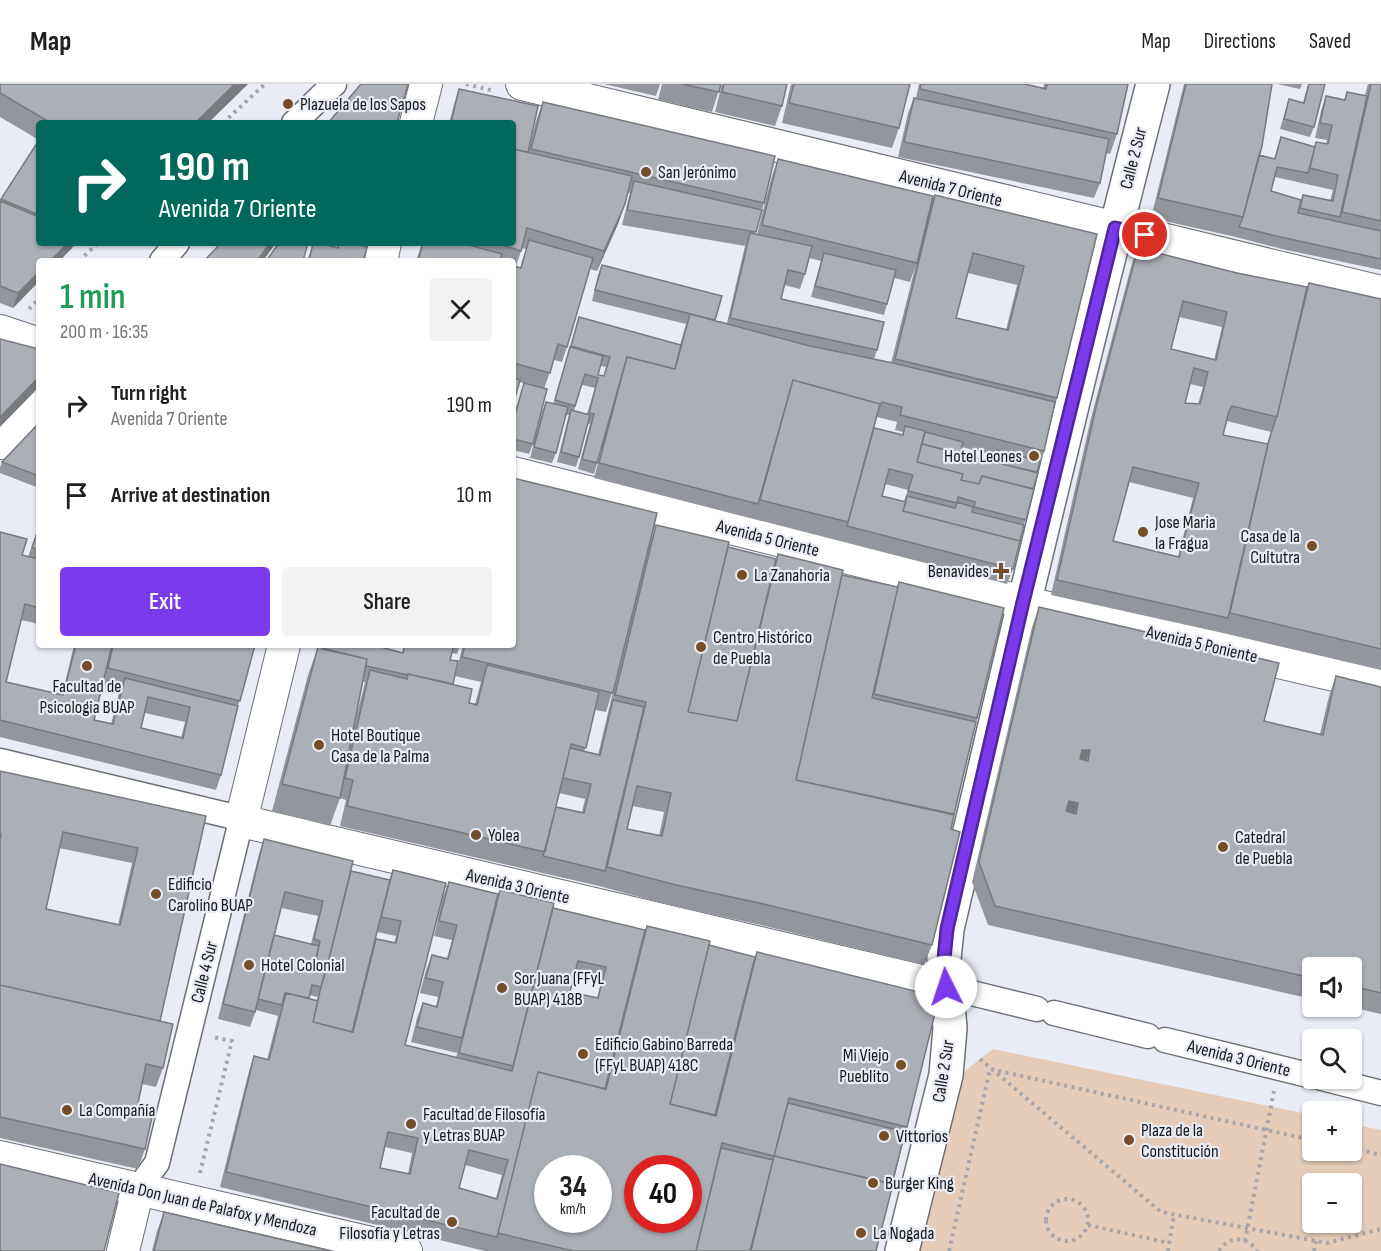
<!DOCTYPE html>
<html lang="en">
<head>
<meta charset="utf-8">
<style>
  body { margin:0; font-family:"Sofia Sans Condensed",sans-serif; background:#f2f2f2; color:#202124; height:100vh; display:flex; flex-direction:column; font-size:22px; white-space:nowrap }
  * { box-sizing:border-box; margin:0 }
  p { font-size:20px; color:#757577 }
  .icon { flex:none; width:33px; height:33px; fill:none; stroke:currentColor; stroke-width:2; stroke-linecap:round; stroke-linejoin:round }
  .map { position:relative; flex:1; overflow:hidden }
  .panel { position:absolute; left:36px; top:174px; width:480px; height:390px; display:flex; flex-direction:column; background:#fff; border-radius:6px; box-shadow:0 2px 4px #0004 }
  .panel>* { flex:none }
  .top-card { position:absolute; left:36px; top:36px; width:480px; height:126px; border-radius:6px; box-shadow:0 2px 4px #0004; background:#00695c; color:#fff; overflow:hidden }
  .tools { position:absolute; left:1302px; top:873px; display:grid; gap:12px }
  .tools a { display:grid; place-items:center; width:60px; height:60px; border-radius:6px; background:#fff; box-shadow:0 2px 4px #0004; font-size:30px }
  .speed { position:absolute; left:534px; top:1071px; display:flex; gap:12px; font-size:30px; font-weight:700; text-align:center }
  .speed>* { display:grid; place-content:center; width:78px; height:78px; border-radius:50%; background:#fff; box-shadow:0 2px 4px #0004; line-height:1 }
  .speed small { font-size:15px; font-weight:400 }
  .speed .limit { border:9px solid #d22; background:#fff; color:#111 }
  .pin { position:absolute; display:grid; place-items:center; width:51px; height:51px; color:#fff; margin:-26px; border:3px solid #fff; border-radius:50%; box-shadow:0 2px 6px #0007 }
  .me { position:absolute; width:66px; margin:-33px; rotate:356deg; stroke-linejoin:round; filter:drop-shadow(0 0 4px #0008) }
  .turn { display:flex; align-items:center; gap:21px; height:126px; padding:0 24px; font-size:27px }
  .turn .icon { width:78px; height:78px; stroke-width:2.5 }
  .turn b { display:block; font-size:42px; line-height:51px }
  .round { display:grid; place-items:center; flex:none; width:63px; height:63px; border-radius:6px; background:#f2f2f2 }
  .headline { display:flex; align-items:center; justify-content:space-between; height:102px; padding:0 24px }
  h1 { font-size:36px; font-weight:600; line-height:45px; color:#1e9e55 }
  .primary-button { display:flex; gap:12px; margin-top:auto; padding:12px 24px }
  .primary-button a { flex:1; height:69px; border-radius:6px; background:#7c3aed; color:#fff; font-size:24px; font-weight:600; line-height:69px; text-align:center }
  .primary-button a+a { background:#f2f2f2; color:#202124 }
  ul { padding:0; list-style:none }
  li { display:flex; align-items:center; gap:18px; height:90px; padding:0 24px }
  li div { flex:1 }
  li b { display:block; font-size:22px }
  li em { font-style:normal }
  header { display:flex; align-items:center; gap:36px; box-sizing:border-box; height:84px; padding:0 30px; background:#fff; border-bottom:2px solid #e0e0e0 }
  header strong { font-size:28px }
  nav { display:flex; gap:33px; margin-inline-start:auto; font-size:21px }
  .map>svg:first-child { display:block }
  .green { fill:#e5ccb9; fill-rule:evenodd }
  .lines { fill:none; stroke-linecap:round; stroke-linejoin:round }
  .pedestrian-casing { stroke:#6d7077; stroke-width:27 }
  .minor-casing { stroke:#6d7077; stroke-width:34 }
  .tertiary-casing { stroke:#6d7077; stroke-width:36 }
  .path { stroke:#a4a6ac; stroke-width:4; stroke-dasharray:3 4.5; stroke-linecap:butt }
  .pedestrian { stroke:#fff; stroke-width:24 }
  .minor { stroke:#fff; stroke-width:32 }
  .tertiary { stroke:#fff; stroke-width:33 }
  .wall { fill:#93969d; fill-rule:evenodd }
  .shaded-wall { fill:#787a7f }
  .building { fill:#abafb6; stroke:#787a7f; stroke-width:1.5; fill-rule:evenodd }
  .route-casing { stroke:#51269a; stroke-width:15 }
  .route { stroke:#7c3aed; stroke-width:10 }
  .poi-dot { fill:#744d2b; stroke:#e9ecf4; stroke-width:2 }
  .labels { text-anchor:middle; stroke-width:4.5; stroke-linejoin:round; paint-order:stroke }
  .poi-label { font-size:18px; fill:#191a1d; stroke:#e9ecf4; text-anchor:start }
  .street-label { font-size:18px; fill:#191a1d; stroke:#e9ecf4 }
</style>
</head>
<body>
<header>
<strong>Map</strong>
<nav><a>Map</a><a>Directions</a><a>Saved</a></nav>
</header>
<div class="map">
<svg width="1381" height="1167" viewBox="0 0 1381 1167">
  <rect width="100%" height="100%" fill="#e9ecf4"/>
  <!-- green -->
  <path class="green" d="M993,965L1312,1031V1066H1352V1040L1381,1046V1167H917L961,990ZM1312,1100H1352V1138H1312Z"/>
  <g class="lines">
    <defs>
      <path id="pedestrian" d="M294,39L334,0
        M162,177L177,159
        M0,677L235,733L241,737L157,1079L138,1105
        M947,903L1037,925
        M1054,929L1148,952
        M1165,956L1312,992
        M1322,994L1381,1009"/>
      <path id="minor" d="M522,0L1381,208
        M416,39L426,0
        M381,177L385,159
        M0,247L39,260
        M0,359L39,317
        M513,389L1023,518L1381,602
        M284,561L241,737L947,903
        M0,1073L406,1167
        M123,1167L138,1105"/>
      <path id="tertiary" d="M902,1167L946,991L950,944L944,875L947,845C1013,563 1080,281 1153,0"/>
    </defs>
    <!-- pedestrian casing -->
    <use href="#pedestrian" class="pedestrian-casing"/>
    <!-- minor casing -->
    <use href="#minor" class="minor-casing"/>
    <!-- tertiary casing -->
    <use href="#tertiary" class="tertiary-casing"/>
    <!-- path -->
    <path class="path" d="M466,0L494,7
      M223,39L265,0
      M79,177L98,159
      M29,225L39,215
      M980,975L1161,1128L1327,1159L1381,1145
      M1352,1064L1381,1071
      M200,1089L232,957L213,953
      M1046 1136a21 21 0 1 1 42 0a21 21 0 1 1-42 0Z
      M1088,1141L1169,1159
      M1245,1157L1274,1007
      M949,1167L990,985L1312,1056
      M1168,1167L1174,1130
      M1219,1167C1229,1151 1247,1152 1257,1167
      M1314,1167L1316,1157"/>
    <!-- pedestrian -->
    <use href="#pedestrian" class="pedestrian"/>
    <!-- minor -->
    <use href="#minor" class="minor"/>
    <!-- tertiary -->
    <use href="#tertiary" class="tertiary"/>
  </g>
  <!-- wall -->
  <path class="wall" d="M0,0H248L208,39H39V56L0,33Z
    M604,0H660L656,12Z
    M662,0H721L712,28L658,16Z
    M722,0H787L782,22L775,42L715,28Z
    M791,0H910L899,44L892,64L782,39Z
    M919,0H1025L1043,4L1044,0H1128L1117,50L1110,70L1106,69L1100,99L1094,114L898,73L908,29L914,14H916Z
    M1184,0H1272L1259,71L1274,75L1281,53L1315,63L1316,58L1326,60L1327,56L1315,54L1321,27L1326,12L1344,16L1347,8L1365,11L1368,0H1381V186L1282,165L1236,153L1151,134ZM1275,93L1333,106L1330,117L1303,111L1301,116L1271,107Z
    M1277,0H1302L1300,5Z
    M1308,0H1325L1314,43L1310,53L1280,45L1289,15L1303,19Z
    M459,5L538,22L527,68H528L536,37L543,18L775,72L764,119L755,150H757L771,95L778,75L933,112L930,124L935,111L1097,150L1055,318L1044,367L1037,388L1013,485L1007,500L594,394L606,348L594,390L578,385L590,340L588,339L579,373L576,383L557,378L569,331H566L556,369L552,379L530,374L542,328L546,318L553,320L579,233L680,261L686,240L592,217L598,191L602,181L722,212L715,236L727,239L745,162L622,141L630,109H628L625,120L618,140L597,187L590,185L567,263L562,278L554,276L544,305L519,298L513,321V177H416L422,159H513V39H449L454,20ZM522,164L526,165L520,184L516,182ZM809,174L821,177L811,213L884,231L887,220L894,194L910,198L915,184L891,279L874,275L877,266L884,238L781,215L784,201L800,205L805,190ZM968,189L1017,201L1006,246L956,234ZM601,282L606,283L604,292L598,291ZM582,301L595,304L587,330L574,327ZM877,333L897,338L895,346L903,348L902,351L874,344ZM962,363L995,372L993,378L960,370ZM885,400L908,406L904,417L882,412Z
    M39,56V159H78L74,163L73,162L72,164L13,224L0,219V116Z
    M313,159L337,164L339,159L363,177H307Z
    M1138,164L1237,189L1307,203L1309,199L1381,215V586L1223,549L1051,511L1091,334L1132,179ZM1179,233L1222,243L1214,276L1171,265ZM1190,300L1203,303L1198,320L1185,319ZM1227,337L1271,348L1267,360L1223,351ZM1129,398L1193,414L1178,473L1113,457Z
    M524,299L533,360L529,370L513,366V335Z
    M39,343V404L0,389V383L2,378Z
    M39,441V540L21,536L6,598L62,611L74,561H255L238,622L221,691L216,706L0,653V448L22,471L28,473ZM102,604L119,609L111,640L94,636ZM145,629L185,638L181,654L141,644Z
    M656,441L728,463L776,475L778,470L842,491L898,503L899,498L1004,524L954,730L932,861L924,881L761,841L669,821L599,802L340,742L346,716L340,714L330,742L272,727L308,591L318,563L320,564L321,561H373L402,568L404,561H460L457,570L452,569L450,576L453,600L469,619L475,620L481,598L455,592L463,561H513L651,455ZM363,598H365L354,642ZM615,599L598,671L584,668L595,626L606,628ZM559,709L585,715L582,728L556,723ZM632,722L664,728L659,752L627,745Z
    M1039,523L1264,637L1320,650L1329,612L1336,592L1381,603V930L1346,922H1352V884H1312V915L988,841L972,798L1032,543Z
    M0,687L206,732L160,937L163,984L156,1003L142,1000L136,1029L145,1065L138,1085L0,1054ZM59,764L132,779L118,841L46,825Z
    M264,755L351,787L389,796L393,786L446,799L405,961L456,973L458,967L457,969L411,958L417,934L423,919L436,922L438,913L420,909L426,886L432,871L447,874L452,856L434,852L443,813L449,798L498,810L500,806L553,824L645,846L647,842L709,861L755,873L757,868L907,1043L876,1167H485L220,1103L249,987L254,972L267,976L278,932L256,926L250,943L218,935L259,770ZM281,824L318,832L311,860L274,851ZM377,848L396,852L394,859L376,855L373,863ZM574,892L601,898L597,914L570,908ZM309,911L317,913L318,912L317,916L309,914ZM385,1063L412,1069L408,1090L380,1084ZM465,1081L502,1091L496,1114L459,1104Z
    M164,1128L331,1167H152L157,1147Z"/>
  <!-- shaded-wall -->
  <path class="shaded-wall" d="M235,0H248L208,39H195Z
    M625,120L618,140L597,187L604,167Z
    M68,159H74L72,164L59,177H50Z
    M270,159H276L263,177H257Z
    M39,188V197L13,224L18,209Z
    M39,293V303L0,343V333Z
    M1082,666H1090L1083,686H1075Z
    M1069,717L1078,719L1071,738L1061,737Z"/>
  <!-- building -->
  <path class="building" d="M0,0H235L195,39H51L0,9Z
    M361,0H408L397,39H328Z
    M682,0H721L719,8Z
    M724,0H787L782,22L722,8Z
    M794,0H910L899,44L789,19Z
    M921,0H1025L1046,5L1047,0H1128L1117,50L920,5Z
    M1186,0H1272L1262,62L1243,133L1158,114Z
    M1309,0H1325L1314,43L1284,35L1289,15L1304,19Z
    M1371,0H1381V137L1342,128Z
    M459,5L538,22L528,68L513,65V39H451Z
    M1347,8L1367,12L1340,133L1300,124L1303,111L1333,117L1338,91L1310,84L1316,58L1328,60L1332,41L1320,39L1326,12L1345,16Z
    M914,14L1109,55L1100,99L904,58Z
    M543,18L775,72L764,119L531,65Z
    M1281,53L1315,63L1308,89L1277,83L1271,107L1301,116L1298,129L1381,147V175L1285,154L1239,143L1243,133L1259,71L1275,75Z
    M39,56V131L1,115Z
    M513,65L632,92L625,120L604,167L527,144L521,167L496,159H513Z
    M778,75L933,112L917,179L762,141Z
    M634,97L762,126L756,148L627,126Z
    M935,111L1097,150L1057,314L895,275ZM973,169L1024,182L1008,246L956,234Z
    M0,117L39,133V159H68L50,177H39V188L18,209L0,202Z
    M750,149L812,162L805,190L788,186L781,215L884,238L877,266L730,234Z
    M529,156L593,174L567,263L558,260L550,289L513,279V182L521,184Z
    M221,159H270L257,177H204Z
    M279,159H308L303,177H266Z
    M313,159H320L338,164L339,159H352L367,163L363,177H309Z
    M352,159H367L366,162Z
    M423,159H461L502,170L500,177H418Z
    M1138,164L1237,189L1307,203L1277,333L1232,322L1229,327L1223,351L1268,360L1228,534L1057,496L1097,319ZM1183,217L1227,228L1216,276L1171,265ZM1194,284L1208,288L1200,320L1185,319ZM1133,383L1199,399L1179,473L1113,457Z
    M824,169L896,186L887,220L815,202Z
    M602,181L722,212L715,236L595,206Z
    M1309,199L1381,215V565L1230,529L1269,356L1278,328Z
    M690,230L810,262L893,279L1055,318L1044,367L900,331L902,323L882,318L880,322V320L793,296L758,420L599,379L627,273L675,285Z
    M579,233L681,261L675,285L627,273L597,379L582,375L594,330L589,329L598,294L585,290L575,322L555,316L570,263L603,272L598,291L604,292L610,273L571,262Z
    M0,255L39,265V293L0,333Z
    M513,294L520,296L513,321Z
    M793,296L880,320L848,438L760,416Z
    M524,299L547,305L533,360L513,355V338Z
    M546,318L568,323L556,369L534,363Z
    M571,326L590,331L579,373L561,368Z
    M36,342L39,343V392L2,378Z
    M905,342L925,347L917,378L963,390L961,396L979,400L982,392L1034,405L1026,436L974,423L975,418L958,413L957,419L908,407L913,391L889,385L882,412L906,418L903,427L1020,457L1013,485L847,442L874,344L903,351Z
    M925,348L963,358L960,370L922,360Z
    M922,360L1038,389L1033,405L982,392L979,400L961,396L963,390L917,378Z
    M997,366L1040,377L1037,388L993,378Z
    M513,394L657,429L613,609L462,573L465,561H513Z
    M907,412L955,424L957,418L973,423L972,428L1024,441L1020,457L903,427Z
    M656,441L729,458L688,628L737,637L778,470L843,486L796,696L954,731L951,745L960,748L932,861L768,821L676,801L607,783L646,618L615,611ZM637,702L671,709L662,752L627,745Z
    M39,443V465L32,464Z
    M0,448L27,455L22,471L39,475V524L25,520L6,598L63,611L76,561H112L94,636L113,640L125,594L238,622L221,691L0,636ZM148,613L190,623L183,654L141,644Z
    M728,463L776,475L737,637L688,628Z
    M842,491L898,503L872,614L976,638L954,730L796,696Z
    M899,498L1004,524L977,634L874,610Z
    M1039,523L1279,579L1264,637L1323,651L1336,592L1381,603V909L1352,902V884H1312V894L995,822L979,778ZM1082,666H1090L1088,677L1080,675ZM1069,717L1078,719L1076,730L1066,727Z
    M113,561H255L240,617L108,584Z
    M323,561H373L403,569L405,561H454L450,576L458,577L453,600L408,590V591L366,582L367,575L322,565Z
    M318,563L367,575L340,714L282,700Z
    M487,581L599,608L586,664L571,660L545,768L347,722L353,696L345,694L370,586L407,595L408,590L472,605L469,619L477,621Z
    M613,616L644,623L605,787L543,772L556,723L584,729L591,700L563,694L570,664L600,671Z
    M0,687L206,732L160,937L0,901V756L1,750H0ZM63,748L138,764L120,841L46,825Z
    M264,755L353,777L328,879L316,876L320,857L314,855L323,817L285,808L255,928L223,920Z
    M393,786L446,799L405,961L512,987L553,824L645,846L605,1005L538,988L497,1153L226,1088L254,972L269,976L286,909L318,917L313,938L353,948L376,855L396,859L401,837L381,833ZM578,877L606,883L598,914L570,908ZM388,1048L418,1054L410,1090L380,1084ZM469,1066L508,1076L497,1115L459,1104Z
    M351,787L390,796L352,948L313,938L320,907L328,879Z
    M449,798L498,810L462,954L417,943L423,919L437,923L443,898L426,894L432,871L448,875L457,841L439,837Z
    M500,806L554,819L513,982L459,969Z
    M647,842L710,857L670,1020L716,1032L757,868L939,913L907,1043L789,1014L774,1072L722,1059L696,1167H573L498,1149L538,988L606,1005ZM548,1084H598V1136H548ZM638,1084H688V1136H638Z
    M274,851L319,862L314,881L326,884L321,903L312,901L309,914L285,909L282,921L258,915Z
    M709,861L755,873L715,1031L670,1020Z
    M0,901L173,940L163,984L146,980L136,1029L152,1033L145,1065L0,1033Z
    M788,1019L905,1048L892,1100L774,1072L773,1076Z
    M721,1064L773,1076L750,1167H696Z
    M774,1072L893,1100L876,1167H751Z
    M0,1080L119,1109L104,1167H0Z
    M164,1128L331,1167H154Z"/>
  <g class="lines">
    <defs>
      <path id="route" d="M946,903L944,875L947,845L1023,518L1115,144L1145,151"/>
    </defs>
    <!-- route casing -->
    <use href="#route" class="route-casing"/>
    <!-- route -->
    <use href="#route" class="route"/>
  </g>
  <!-- markers -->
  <g class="poi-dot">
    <circle cx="288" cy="20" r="6"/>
    <circle cx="646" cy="88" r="6"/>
    <circle cx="1034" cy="372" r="6"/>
    <circle cx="1143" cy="448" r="6"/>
    <circle cx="1312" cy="462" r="6"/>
    <path d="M998 478h6v6h6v6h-6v6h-6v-6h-6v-6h6z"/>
    <circle cx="742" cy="491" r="6"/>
    <circle cx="701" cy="563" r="6"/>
    <circle cx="87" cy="582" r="6"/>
    <circle cx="319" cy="661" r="6"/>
    <circle cx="476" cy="751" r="6"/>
    <circle cx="1223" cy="763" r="6"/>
    <circle cx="156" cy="810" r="6"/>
    <circle cx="249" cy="881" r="6"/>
    <circle cx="502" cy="904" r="6"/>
    <circle cx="583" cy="970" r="6"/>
    <circle cx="901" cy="981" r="6"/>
    <circle cx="67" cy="1026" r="6"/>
    <circle cx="411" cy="1040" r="6"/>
    <circle cx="884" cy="1052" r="6"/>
    <circle cx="1129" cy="1056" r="6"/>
    <circle cx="873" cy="1099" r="6"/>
    <circle cx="452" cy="1138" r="6"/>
    <circle cx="861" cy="1149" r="6"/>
  </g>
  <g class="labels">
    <!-- poi labels -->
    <g class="poi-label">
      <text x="300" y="26">Plazuela de los Sapos</text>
      <text x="658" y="94">San Jerónimo</text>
      <text x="1022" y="378" text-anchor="end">Hotel Leones</text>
      <text x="1155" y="444">Jose Maria<tspan x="1155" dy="21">la Fragua</tspan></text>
      <text x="1300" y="458" text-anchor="end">Casa de la<tspan x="1300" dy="21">Cultutra</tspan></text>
      <text x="989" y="493" text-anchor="end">Benavides</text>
      <text x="754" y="497">La Zanahoria</text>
      <text x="713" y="559">Centro Histórico<tspan x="713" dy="21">de Puebla</tspan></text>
      <text x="87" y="608" text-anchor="middle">Facultad de<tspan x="87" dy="21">Psicologia BUAP</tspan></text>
      <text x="331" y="657">Hotel Boutique<tspan x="331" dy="21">Casa de la Palma</tspan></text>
      <text x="488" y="757">Yolea</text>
      <text x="1235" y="759">Catedral<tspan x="1235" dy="21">de Puebla</tspan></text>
      <text x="168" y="806">Edificio<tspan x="168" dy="21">Carolino BUAP</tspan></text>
      <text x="261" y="887">Hotel Colonial</text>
      <text x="514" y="900">Sor Juana (FFyL<tspan x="514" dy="21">BUAP) 418B</tspan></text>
      <text x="595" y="966">Edificio Gabino Barreda<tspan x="595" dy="21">(FFyL BUAP) 418C</tspan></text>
      <text x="889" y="977" text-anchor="end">Mi Viejo<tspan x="889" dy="21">Pueblito</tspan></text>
      <text x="79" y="1032">La Compañía</text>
      <text x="423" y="1036">Facultad de Filosofía<tspan x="423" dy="21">y Letras BUAP</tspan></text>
      <text x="1141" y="1052">Plaza de la<tspan x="1141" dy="21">Constitución</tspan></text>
      <text x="896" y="1058">Vittorios</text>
      <text x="885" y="1105">Burger King</text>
      <text x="440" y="1134" text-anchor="end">Facultad de<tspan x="440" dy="21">Filosofía y Letras</tspan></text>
      <text x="873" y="1155">La Nogada</text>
    </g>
    <!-- street labels -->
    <g class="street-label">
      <text transform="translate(1133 74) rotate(-76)" y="6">Calle 2 Sur</text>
      <text transform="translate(951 104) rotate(14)" y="6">Avenida 7 Oriente</text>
      <text transform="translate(768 454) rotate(14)" y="6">Avenida 5 Oriente</text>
      <text transform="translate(1202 560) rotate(13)" y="6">Avenida 5 Poniente</text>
      <text transform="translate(518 802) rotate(13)" y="6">Avenida 3 Oriente</text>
      <text transform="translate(204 888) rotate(-76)" y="6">Calle 4 Sur</text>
      <text transform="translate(1239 974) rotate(14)" y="6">Avenida 3 Oriente</text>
      <text transform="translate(943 987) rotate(-81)" y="6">Calle 2 Sur</text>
      <text transform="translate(203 1120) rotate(13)" y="6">Avenida Don Juan de Palafox y Mendoza</text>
    </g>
  </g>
</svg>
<div class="tools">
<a><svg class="icon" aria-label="sound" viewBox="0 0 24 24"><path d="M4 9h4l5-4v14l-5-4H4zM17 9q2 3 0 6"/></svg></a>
<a><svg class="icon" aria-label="search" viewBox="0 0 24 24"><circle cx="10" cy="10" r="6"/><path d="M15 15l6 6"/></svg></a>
<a>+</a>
<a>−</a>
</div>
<div class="speed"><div>34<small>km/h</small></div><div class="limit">40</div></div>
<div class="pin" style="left:1145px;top:151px;background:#d93025"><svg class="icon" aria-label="arrive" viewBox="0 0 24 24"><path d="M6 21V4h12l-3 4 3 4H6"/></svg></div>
<svg class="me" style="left:946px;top:903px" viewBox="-20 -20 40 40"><circle r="19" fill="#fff"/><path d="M0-13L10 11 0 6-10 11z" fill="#7c3aed"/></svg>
<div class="top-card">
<div class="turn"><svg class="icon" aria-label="right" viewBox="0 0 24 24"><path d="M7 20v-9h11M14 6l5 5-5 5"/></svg><div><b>190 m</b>Avenida 7 Oriente</div></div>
</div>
<section class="panel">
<div class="headline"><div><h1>1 min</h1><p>200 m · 16:35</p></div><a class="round"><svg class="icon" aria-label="close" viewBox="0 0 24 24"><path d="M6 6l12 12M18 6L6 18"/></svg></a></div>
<ul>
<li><svg class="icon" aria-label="right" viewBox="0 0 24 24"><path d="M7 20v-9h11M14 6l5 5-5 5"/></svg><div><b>Turn right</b><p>Avenida 7 Oriente</p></div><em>190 m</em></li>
<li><svg class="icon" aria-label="arrive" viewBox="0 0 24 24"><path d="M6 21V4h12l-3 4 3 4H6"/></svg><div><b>Arrive at destination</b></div><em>10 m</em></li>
</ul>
<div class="primary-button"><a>Exit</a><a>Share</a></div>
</section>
</div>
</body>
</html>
